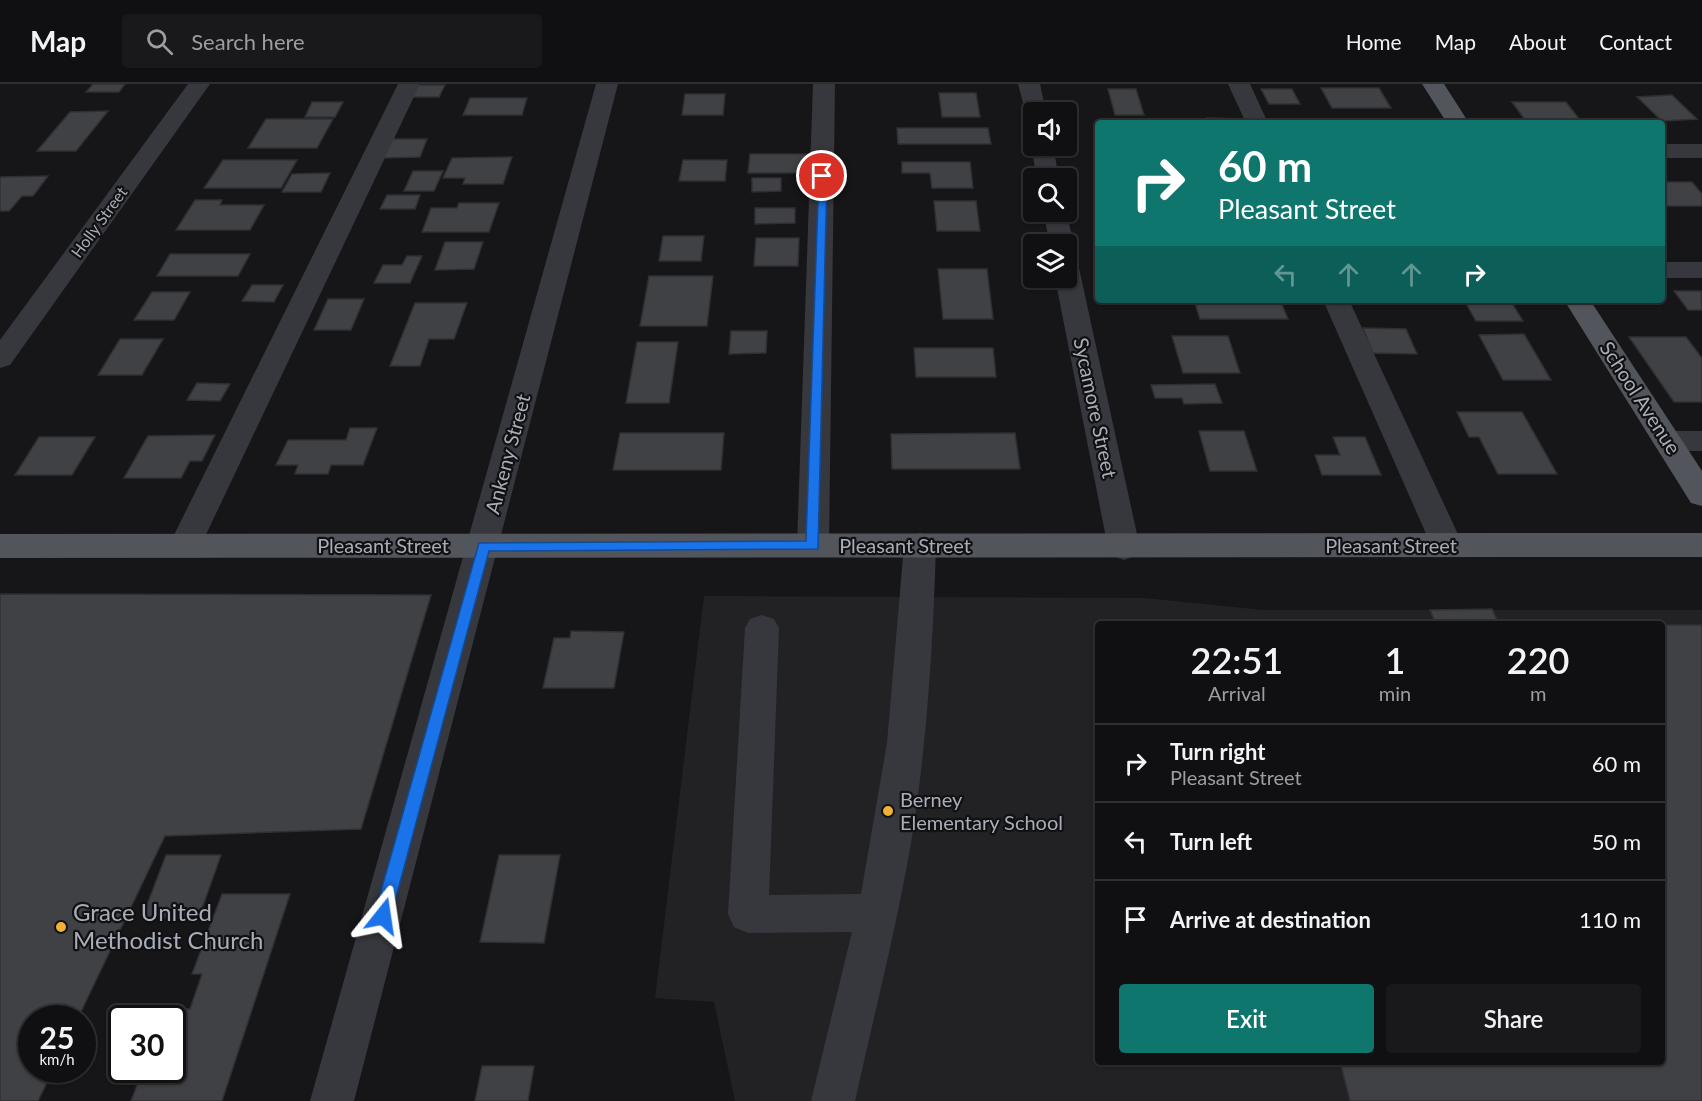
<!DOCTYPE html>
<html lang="en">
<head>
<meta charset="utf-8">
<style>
  body { margin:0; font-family:Lato,sans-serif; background:#19191b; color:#f1f3f6; height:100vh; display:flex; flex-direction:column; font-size:22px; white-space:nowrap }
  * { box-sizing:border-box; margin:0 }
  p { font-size:20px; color:#9c9d9f }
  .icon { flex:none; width:33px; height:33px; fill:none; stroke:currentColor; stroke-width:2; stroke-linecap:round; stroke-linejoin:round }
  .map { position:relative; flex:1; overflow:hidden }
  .side { position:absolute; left:1095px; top:537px; width:570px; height:444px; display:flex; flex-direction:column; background:#101012; border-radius:6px; box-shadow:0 2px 4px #0004,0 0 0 2px #303032 }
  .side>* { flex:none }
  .banner { position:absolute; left:1095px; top:36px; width:570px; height:183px; border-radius:6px; box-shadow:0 2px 4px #0004,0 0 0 2px #303032; background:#0f766e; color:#fff; overflow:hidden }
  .fabs { position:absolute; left:1023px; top:18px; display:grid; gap:12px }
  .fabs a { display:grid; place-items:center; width:54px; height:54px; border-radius:6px; background:#101012; box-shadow:0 2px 4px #0004,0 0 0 2px #303032; font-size:30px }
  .speed { position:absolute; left:18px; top:921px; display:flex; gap:12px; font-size:30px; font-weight:700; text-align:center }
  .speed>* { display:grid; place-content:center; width:78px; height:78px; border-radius:50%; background:#101012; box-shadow:0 2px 4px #0004,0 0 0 2px #303032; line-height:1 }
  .speed small { font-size:15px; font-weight:400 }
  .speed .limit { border:3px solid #111; border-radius:9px; background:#fff; color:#111 }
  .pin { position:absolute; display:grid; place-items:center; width:51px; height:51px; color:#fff; margin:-26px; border:3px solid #fff; border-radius:50%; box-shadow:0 2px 6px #0007 }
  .me { position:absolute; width:66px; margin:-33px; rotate:15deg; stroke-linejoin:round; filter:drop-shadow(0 0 4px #0008) }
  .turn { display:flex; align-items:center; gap:21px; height:126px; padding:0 24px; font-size:27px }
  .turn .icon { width:78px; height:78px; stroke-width:2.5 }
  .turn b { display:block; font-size:42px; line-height:51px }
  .lanes { display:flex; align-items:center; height:57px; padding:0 24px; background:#0003; justify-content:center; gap:30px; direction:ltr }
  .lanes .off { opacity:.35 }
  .eta { display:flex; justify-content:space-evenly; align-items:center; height:102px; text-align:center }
  .eta b { font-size:36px; font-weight:600; line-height:42px }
  .cta { display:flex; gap:12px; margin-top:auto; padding:12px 24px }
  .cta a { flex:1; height:69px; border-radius:6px; background:#0f766e; color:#fff; font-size:24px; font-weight:600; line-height:69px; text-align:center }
  .cta a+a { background:#19191b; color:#f1f3f6 }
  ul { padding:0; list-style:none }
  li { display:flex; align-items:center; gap:18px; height:78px; padding:0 24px; border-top:2px solid #303032 }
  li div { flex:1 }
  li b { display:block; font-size:22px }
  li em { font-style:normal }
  header { display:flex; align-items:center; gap:36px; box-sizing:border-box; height:84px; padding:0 30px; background:#101012; border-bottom:2px solid #303032 }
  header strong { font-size:28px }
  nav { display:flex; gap:33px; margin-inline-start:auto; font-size:21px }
  .search { width:420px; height:54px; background:#19191b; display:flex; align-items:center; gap:15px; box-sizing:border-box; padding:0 21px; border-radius:6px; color:#9c9d9f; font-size:22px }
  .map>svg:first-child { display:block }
  .built { fill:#222225; fill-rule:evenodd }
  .building { fill:#404145; stroke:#303034; stroke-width:1.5 }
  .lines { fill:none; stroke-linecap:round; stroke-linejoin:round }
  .minor { fill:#37383d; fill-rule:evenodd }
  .major { fill:#53555c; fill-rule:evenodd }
  .route { fill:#1a73e8; stroke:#114b97; stroke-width:1.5 }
  .poi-dot { fill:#f2b134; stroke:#111113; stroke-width:2 }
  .labels { text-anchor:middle; stroke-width:4.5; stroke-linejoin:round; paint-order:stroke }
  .far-street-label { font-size:16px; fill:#a8adb8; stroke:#111113 }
  .street-label { font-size:20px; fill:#a8adb8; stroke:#111113 }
  .poi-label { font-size:20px; fill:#a8adb8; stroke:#111113; text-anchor:start }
  .near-poi-label { font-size:24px; fill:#a8adb8; stroke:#111113; text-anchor:start }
</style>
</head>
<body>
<header>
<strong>Map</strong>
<div class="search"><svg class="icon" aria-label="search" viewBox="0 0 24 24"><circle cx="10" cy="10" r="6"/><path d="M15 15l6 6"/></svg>Search here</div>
<nav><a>Home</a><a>Map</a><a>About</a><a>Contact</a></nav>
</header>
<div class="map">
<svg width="1702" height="1017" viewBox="0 0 1702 1017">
  <rect width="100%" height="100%" fill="#161618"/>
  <!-- built -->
  <path class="built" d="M704,512L1144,514L1263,526H1702V1017H735L714,918L655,914ZM1098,540H1662V978H1098Z"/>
  <!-- building -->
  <path class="building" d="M93,0H125L119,8H86Z
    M415,1H445L439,13H408Z
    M1321,4H1379L1391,24H1332Z
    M1108,5H1136L1144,31H1115Z
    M1261,5H1292L1300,20H1269Z
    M939,9H976L980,33H942Z
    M685,10H725L723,31H682Z
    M1672,11L1697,35L1662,37L1637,13Z
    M470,14H527L522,31H463Z
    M312,18H343L335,33H305Z
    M1512,18H1566L1580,36H1525Z
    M108,27L76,67H37L70,28Z
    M1207,34L1244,35L1246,39H1208Z
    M266,35H333L317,64H248Z
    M897,44H988L991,60H898Z
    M391,55H427L420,73L383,74Z
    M750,70H807L806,89H748Z
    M512,73L503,100H463L465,94H443L452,74Z
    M223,76H297L281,104H204Z
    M683,76H727L725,97H679Z
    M902,78H970L973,104H932L930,89H902Z
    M413,87H443L434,107H404Z
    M330,89L321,108H282L292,90Z
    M48,92L33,112H22L9,127H0V93Z
    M752,94H781V107L752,108Z
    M1662,98H1692L1702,110V122H1662Z
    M387,111H420L415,125H380Z
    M195,116H222L220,121H264L250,146H176Z
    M934,117H976L980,147H937Z
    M459,119H499L489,148H422L431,124H457Z
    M755,124H795V139L755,140Z
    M663,152H704L701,177H659Z
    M756,154H799L798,182H754Z
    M445,158H483L474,185L435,186Z
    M170,170H250L238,192H157Z
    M407,172H422L410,199H374L383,181H402Z
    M938,185H987L993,235H943Z
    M649,192H713L707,242H640Z
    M252,201H283L274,218L242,217Z
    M1674,207H1701L1702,226H1688Z
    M152,208H190L174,236H134Z
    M328,215H364L351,246H314Z
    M1194,216H1280L1288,235H1200Z
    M1464,216H1510L1523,237H1476Z
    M415,219H467L454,255H429L420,282H390Z
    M1363,244L1406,245L1417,270L1373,269Z
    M731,247H767L766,269L729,270Z
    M1524,250L1551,296H1503L1479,251Z
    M1172,252H1228L1240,289H1183Z
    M1629,253H1686L1702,274V318H1674Z
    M120,255H163L142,291H98Z
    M637,258H678L669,319H626Z
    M914,264H993L996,293H916Z
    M197,299L230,300L220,317L187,316Z
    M1215,300L1222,319L1184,320L1182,314H1155L1151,301Z
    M1457,328H1522L1557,390H1498L1479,353H1469Z
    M350,344H377L363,381H331L328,390H295L298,381H276L288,356H346Z
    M1199,347H1244L1257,387H1210Z
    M620,349H724L721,386H613Z
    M1015,349L1020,385H892L891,350Z
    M215,351L202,377H190L181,394H124L148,352Z
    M39,353H95L72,391H15Z
    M1333,353H1365L1381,391H1322L1315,371H1340Z
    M0,510L431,511L361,745L165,752L78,934H32V986H53L38,1017H0Z
    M1492,525L1499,540H1436L1430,526Z
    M1662,541H1702V1017H1350L1340,978H1662Z
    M571,547L624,548L614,604H543L554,554H570Z
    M166,771H221L199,833L142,834Z
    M499,771H560L544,859L480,858Z
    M222,810H290L222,1017H131L143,986H172V934H162L166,925H190L202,890H192Z
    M482,982H534L528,1017H475Z"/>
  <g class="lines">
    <!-- minor -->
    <path class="minor" d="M188,0H210L10,281L0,284V256Z
      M398,0H420L201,461L196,469L185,473L174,469L169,461Z
      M596,0H618L354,1017H310Z
      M813,0H835L829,461L824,469L813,473L802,469L797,461Z
      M1018,0H1040L1046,28H1034V34L1027,33Z
      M1228,0H1250L1268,39H1246Z
      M1034,58V62H1053L1059,94H1037L1031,62Z
      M1662,60H1702V74H1662Z
      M1066,127L1074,160L1066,166V160H1050L1043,128Z
      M1066,177L1075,179L1079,184L1140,464L1135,472L1124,476L1113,472L1108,464L1055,194H1066Z
      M1662,178H1702V194H1662Z
      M1323,216H1349L1463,461L1458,469L1447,473L1436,469L1431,461Z
      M1667,347H1702V367H1667L1657,364L1652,357L1657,350Z
      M920,449L931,453L936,461C933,561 927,661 911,759C896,846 874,931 855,1017H811L852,848L748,849L734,843L728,830L745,544L750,535L762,531L774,535L779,544L769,811L861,810L887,659L904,461L909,453Z"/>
    <!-- major -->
    <path class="major" d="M1422,0H1444L1469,39H1447Z
      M1564,216H1590L1702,387V422L1691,419Z
      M1702,449V473L0,474V450Z"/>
  </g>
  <!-- route -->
  <path class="route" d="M819,90L827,92L818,465L489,467L391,832L389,838L383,840L377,838L374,832L479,459L806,457Z"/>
  <!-- markers -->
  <g class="poi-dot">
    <circle cx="888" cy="727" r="6"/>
    <circle cx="61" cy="843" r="6"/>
  </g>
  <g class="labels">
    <!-- far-street labels -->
    <g class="far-street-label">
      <text transform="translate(99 138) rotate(-54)" y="6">Holly Street</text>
    </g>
    <!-- street labels -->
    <g class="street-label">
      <text transform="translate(1640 314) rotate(57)" y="7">School Avenue</text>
      <text transform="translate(1095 324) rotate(78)" y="7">Sycamore Street</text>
      <text transform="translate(508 370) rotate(-75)" y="7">Ankeny Street</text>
      <text x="383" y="469">Pleasant Street</text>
      <text x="905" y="469">Pleasant Street</text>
      <text x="1391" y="469">Pleasant Street</text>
    </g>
    <!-- poi labels -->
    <g class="poi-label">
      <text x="900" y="723">Berney<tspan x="900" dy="23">Elementary School</tspan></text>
    </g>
    <!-- near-poi labels -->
    <g class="near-poi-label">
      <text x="73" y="837">Grace United<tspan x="73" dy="28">Methodist Church</tspan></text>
    </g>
  </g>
</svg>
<div class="fabs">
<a><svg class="icon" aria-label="sound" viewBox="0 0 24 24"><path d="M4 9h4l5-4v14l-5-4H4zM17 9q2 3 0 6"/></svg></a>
<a><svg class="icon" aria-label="search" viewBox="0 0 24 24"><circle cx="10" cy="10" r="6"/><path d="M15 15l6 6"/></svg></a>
<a><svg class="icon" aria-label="layers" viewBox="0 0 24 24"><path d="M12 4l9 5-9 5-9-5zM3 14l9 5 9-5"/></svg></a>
</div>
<div class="speed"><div>25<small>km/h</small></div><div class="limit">30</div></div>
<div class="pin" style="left:822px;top:92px;background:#d93025"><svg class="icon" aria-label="arrive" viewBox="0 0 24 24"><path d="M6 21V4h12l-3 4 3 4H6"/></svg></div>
<svg class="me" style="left:383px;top:832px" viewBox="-20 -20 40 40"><path d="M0-17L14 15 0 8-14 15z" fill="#1a73e8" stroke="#fff" stroke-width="4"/></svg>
<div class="banner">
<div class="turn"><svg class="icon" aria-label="right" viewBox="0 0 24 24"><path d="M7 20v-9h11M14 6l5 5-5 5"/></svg><div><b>60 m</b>Pleasant Street</div></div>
<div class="lanes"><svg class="icon off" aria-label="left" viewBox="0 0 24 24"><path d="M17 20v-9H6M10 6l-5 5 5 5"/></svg><svg class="icon off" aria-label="ahead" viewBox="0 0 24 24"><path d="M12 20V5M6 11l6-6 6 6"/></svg><svg class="icon off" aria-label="ahead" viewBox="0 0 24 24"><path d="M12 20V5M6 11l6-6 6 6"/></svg><svg class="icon" aria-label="right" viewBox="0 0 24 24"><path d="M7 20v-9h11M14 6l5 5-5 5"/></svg></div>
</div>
<section class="side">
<div class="eta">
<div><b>22:51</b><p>Arrival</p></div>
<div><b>1</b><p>min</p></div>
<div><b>220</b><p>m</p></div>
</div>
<ul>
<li><svg class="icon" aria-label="right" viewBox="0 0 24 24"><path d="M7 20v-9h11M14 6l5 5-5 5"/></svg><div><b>Turn right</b><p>Pleasant Street</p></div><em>60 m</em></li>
<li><svg class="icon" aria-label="left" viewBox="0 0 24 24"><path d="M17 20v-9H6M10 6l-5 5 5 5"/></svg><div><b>Turn left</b></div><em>50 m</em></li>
<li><svg class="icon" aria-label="arrive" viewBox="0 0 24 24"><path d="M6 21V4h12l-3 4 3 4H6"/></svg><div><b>Arrive at destination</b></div><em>110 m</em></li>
</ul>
<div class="cta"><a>Exit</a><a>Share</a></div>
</section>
</div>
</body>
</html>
